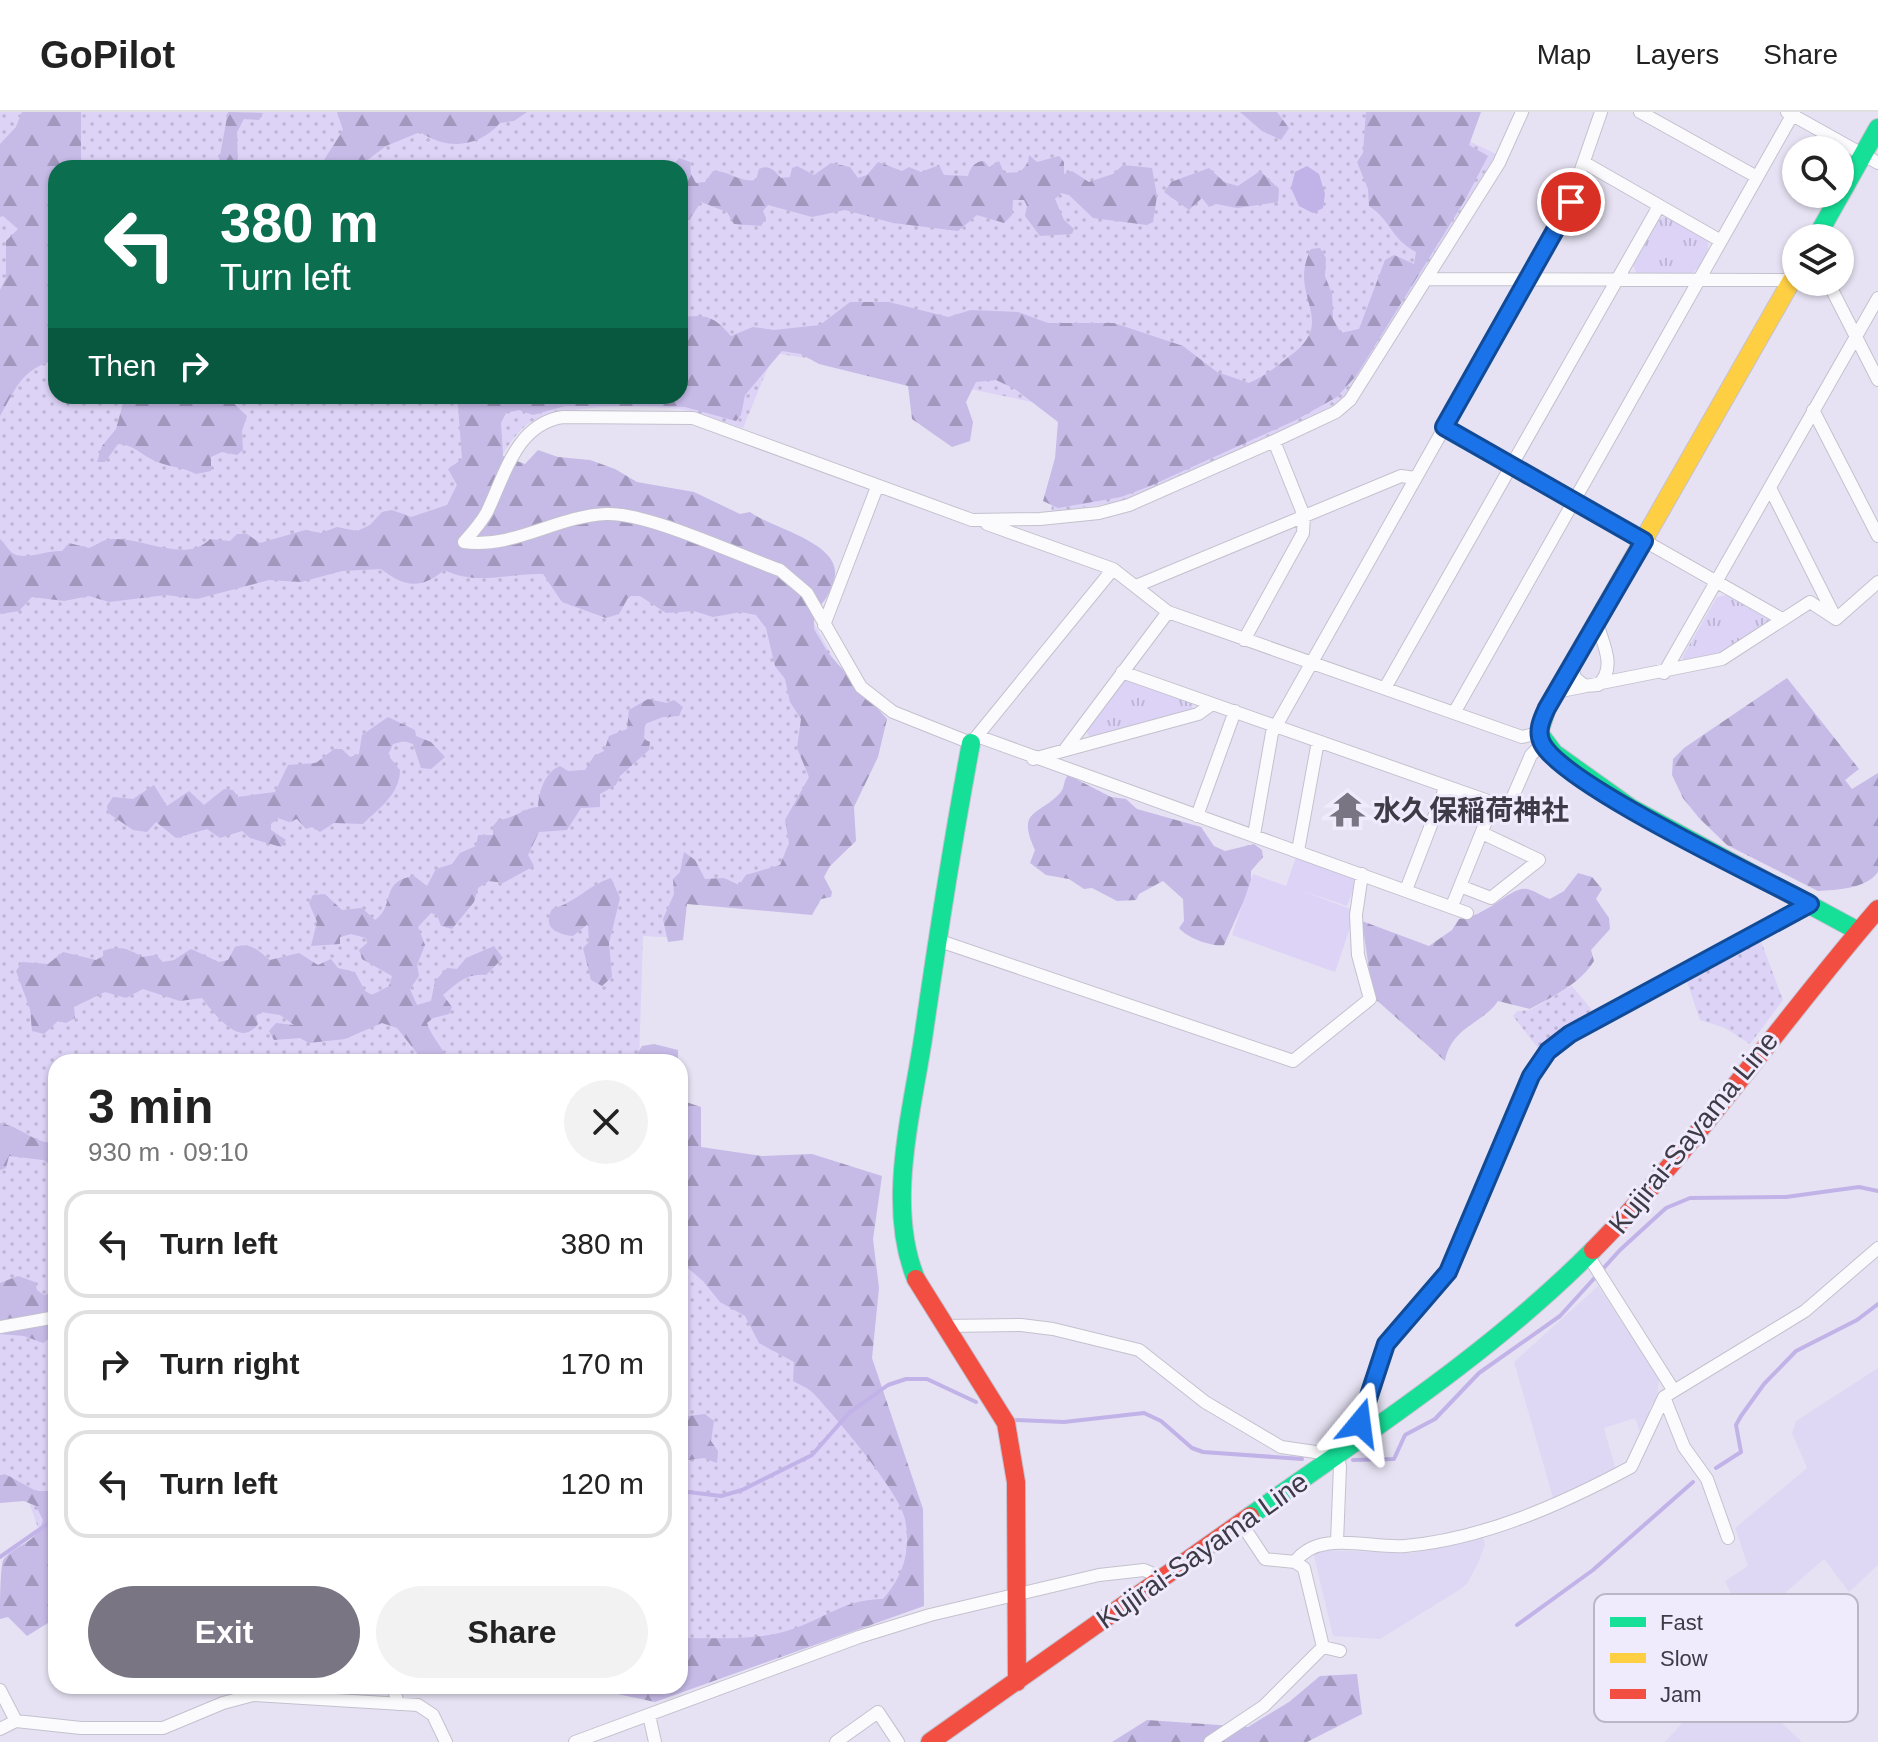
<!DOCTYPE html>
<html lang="en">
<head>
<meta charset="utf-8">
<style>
  body { margin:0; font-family:Helvetica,"Noto Sans JP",sans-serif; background:#f2f2f2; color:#222; height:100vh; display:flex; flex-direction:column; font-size:30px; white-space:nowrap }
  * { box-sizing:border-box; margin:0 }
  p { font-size:26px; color:#767676 }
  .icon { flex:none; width:44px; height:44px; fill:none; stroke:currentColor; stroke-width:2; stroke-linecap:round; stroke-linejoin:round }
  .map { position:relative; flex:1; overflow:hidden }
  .panel { position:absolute; left:48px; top:942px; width:640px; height:640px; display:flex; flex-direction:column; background:#fff; border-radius:24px; box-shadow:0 2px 6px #0004 }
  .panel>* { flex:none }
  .banner { position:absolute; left:48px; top:48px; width:640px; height:244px; border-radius:24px; box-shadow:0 2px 6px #0004; background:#0b6e4f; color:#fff; overflow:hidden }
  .tools { position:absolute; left:1782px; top:24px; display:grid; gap:16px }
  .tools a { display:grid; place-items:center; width:72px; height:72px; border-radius:50%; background:#fff; box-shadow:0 2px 6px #0004; font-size:40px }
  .pin { position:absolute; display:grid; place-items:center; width:68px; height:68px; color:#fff; margin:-34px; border:4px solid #fff; border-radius:50%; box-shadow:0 2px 8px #0007 }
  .me { position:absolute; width:88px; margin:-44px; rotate:16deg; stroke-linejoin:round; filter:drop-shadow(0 0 6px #0008) }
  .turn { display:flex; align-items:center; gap:28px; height:168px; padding:0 40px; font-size:36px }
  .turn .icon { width:104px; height:104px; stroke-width:2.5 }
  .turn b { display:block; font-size:56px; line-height:68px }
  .then { display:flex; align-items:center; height:76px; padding:0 40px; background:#0003; gap:16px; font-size:30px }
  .round { display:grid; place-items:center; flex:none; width:84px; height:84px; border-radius:42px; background:#f2f2f2 }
  .summary { display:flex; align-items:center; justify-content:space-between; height:136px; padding:0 40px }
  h1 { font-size:48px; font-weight:700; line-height:60px }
  .cta { display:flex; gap:16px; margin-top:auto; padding:16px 40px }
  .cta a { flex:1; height:92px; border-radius:48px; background:#797583; color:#fff; font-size:32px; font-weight:700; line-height:92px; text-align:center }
  .cta a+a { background:#f2f2f2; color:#222 }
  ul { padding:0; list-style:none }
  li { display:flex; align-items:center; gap:24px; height:108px; margin:0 16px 12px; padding:0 24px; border:4px solid #e0e0e0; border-radius:24px }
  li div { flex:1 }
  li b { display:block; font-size:30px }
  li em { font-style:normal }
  header { display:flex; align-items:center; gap:48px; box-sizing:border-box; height:112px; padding:0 40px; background:#fff; border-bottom:2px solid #e0e0e0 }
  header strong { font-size:38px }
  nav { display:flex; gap:44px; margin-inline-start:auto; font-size:28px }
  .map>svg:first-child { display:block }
  .built { fill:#ded8f4 }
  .grass { fill:url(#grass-dots); fill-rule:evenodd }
  .forest { fill:url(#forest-firs) }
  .park { fill:url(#park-tufts) }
  .pitch { fill:#dcd3f6 }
  .water { fill:#c1b3e8 }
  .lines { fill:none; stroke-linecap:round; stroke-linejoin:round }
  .stream { stroke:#c1b3e8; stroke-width:4 }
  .street-casing { stroke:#c4c1ce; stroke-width:14 }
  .fast-casing { stroke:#c4c1ce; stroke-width:20 }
  .slow-casing { stroke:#c4c1ce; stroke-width:20 }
  .jam-casing { stroke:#c4c1ce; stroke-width:20 }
  .street { stroke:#fbfbfd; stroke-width:12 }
  .fast { stroke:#16e098; stroke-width:18 }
  .slow { stroke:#ffcf43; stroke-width:18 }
  .jam { stroke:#f24e42; stroke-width:18 }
  .route-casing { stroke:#114b97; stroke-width:20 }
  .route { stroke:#1a73e8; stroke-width:14 }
  .labels { text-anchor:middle; stroke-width:6; stroke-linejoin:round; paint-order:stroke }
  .poi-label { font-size:28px; font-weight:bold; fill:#3e3b47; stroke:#efebfd; text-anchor:start }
  .street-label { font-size:28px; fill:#3e3b47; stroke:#efebfd }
  .key { fill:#efebfd; stroke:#bab6c6; stroke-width:2 }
  .key-label { font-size:22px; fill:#3e3b47 }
</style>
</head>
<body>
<header>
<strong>GoPilot</strong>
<nav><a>Map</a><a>Layers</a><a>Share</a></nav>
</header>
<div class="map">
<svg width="1878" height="1630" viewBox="0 0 1878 1630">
  <defs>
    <pattern id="grass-dots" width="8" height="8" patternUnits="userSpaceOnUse" patternTransform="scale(2)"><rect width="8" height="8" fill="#dcd3f6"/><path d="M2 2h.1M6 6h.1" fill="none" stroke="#beb6d4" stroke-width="1.8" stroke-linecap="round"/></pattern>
    <pattern id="forest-firs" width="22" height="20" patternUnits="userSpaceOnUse" patternTransform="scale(2)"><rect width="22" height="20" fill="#c6bae7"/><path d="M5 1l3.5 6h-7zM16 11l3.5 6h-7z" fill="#a298bd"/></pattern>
    <pattern id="park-tufts" width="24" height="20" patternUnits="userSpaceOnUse" patternTransform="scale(2)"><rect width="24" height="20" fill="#dcd3f6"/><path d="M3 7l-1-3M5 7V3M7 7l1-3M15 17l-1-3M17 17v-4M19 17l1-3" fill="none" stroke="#beb6d4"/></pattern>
  </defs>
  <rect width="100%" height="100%" fill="#e6e2f3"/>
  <!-- built -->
  <path class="built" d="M1598,1174L1659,1267L1657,1286L1651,1294L1642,1326L1635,1306L1604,1316L1616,1358L1553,1386L1514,1250Z
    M1878,1256V1453L1849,1480L1824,1447L1775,1490L1742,1504L1725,1469L1748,1454L1735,1416L1807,1356L1792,1321L1796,1309Z
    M1483,1424L1485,1433L1478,1451L1467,1472L1456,1480L1380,1527L1333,1524L1314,1444L1318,1438L1412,1441Z
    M1728,1560L1802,1630H1665Z"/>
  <!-- grass -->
  <path class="grass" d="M0,0H1478L1467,28L1496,42L1350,283L1316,303L1119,390L1051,400L1065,297L870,256L774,241L743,316C724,310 704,302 685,298C650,292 549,291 524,315C497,340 485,384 463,414L0,458ZM56,56H680V284H56Z
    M412,434L799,485L868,608L794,800L685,790L681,826L643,824L639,950H56V1417L39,1419L24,1375L0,1382V469Z
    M1760,827L1783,888L1750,932L1725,916L1700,908L1685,864Z
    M1572,874L1597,904L1563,922L1541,940L1513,904L1517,899L1530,898Z
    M680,991L699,1036L868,1247L919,1399L908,1488L680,1565Z"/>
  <!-- forest -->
  <path class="forest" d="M22,0H81V56H56V248C21,257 17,275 0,304V178L6,166V129L18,117L3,104L0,105V32L16,15Z
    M228,0L263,1L259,8L244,7L237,20L238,56H206L218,54Z
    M337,0H527L514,9L500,11C478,36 447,38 420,20L386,34L357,56H332L324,48L343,18Z
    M1240,0H1277L1289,16L1281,28L1262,19Z
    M1366,0H1481L1469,33L1488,44L1465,88L1356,264L1337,285L1296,308L1150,374L1121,385L1058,396L1043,389L1055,346L1058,310L1015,277L996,268L976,270L966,290L973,310L970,329L952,335L912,307L908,274L819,252L801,242L782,239L745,283L741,303L736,309L685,295L663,294H565L533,303L519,298L506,301L501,311L503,344L525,352L538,338L558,345L590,348L615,357L637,370L694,380L740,402L750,400C772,417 845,431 834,468C829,482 826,490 814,498V517L828,541L887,607L878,645L854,695L856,729L830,754L824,765L832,780L831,785L821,787L812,803L687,792L683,828L668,830L663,807L674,782L673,767L680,760L684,740L695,748L705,767L724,766L739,773L746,763L780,753L789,731L785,708L809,665L797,636L801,607L790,590L785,567L775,554L766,516L756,503L741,500L713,505L694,499L666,501L640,484H629L619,502L606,506L562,490L543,462C508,461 477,474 444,458C421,478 404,475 381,457L342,459L301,470L269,468L197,487L166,483L109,490L89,484L64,489L32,485L19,499L0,502V427C6,432 8,439 14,442C26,448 48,438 62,439L69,431L89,436C95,434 101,429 106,428C138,421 184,454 210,427L230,429L237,422H247L260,431L305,418L321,421L337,415L357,419L370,413L382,400L392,398L411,405L447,393L457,373L448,357L462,347L458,293L452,284H680V206C705,201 714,204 731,224L753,215L774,218L820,213L850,190H889L948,205L971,198L1018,200L1048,211H1114L1183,234L1217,260L1249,271C1268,263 1279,252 1295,240C1336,206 1287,183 1311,137L1320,136L1326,146L1325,164L1332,182L1333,207L1341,221L1359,217L1385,148L1394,143L1414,152L1416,140C1390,126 1391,108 1369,94L1368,77L1357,50L1363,41Z
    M1029,43L1037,50L1059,44L1064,50V62L1072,59L1089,70L1113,62L1123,53L1152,56L1157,84L1153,110L1147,113L1093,106L1069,83L1061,81L1055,87L1064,108L1074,117L1072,122L1040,124L1025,104L1027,94L1024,88H1013L1012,103L1004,111L977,103L958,119L893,111L845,98L812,105L768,93L763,99L766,106L761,114L734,112L727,100L701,90L689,108H680V56H670L679,46L690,50L691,62L696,71L705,70L713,59C729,58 739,71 756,68L759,57C769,52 775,59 781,66L790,65L792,56L797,54L814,63L831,51L850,55L858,66L867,63L878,50L902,59L909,55L921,60L939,53L944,63L968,64C970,56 975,49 984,49L989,55L999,49L1004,61L1020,60L1028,51Z
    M1209,56L1224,70L1238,74L1260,59L1279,77L1278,90L1237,96L1216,92L1209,95L1202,86L1189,98L1164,80L1171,70Z
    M125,284H186L208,290L226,284L247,304L242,319L243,338L237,343L222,340L211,345V359L196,362C182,354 166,355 153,348C140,342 133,332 118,332L105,350H97L102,334L116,317Z
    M1787,566L1859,657L1845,668L1852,677L1878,661V760C1866,777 1836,778 1818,779L1727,733L1699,706L1683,686L1672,663L1673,647L1684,636Z
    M648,587L667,591L674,588L683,595L679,604L663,605L645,612L644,627L650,630L649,638L620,664L616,673L600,682V695L581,696L567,718L539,720L528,743L534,754L503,771L489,769L478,776L474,790L452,817L441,814L437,803L431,801L418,815L425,833L417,853L419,864L410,877L417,893L431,889L435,869L447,856L457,857L466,846L494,834L503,846L486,863C467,861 457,871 443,883L452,895L449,902L433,906L427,911C432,927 444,935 447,950H424L397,916L382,911L345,927L309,931L300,926L274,928L269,919L276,911L294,913L280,903L261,900L256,904L258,912C240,938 213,900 202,886L180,889L143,877L126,886L105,880L74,895L75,906L66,911L58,909L44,922L32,919L30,897L16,859L22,850L48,852L63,840L96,848L103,844V839C117,833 129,836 142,845L156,843L163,850L174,848L191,837L219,850L228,848L235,835C252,830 258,839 270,848L299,841L318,853L331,847L338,856L355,860L365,879L372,883L389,874L392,864L362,847L359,838L367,831L366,826L351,822L340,825V832L311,834L317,810L309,791L313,783L325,782L342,798L362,796L375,808C396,794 379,769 414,764L427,774L436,757L452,752L460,741L476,734L478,723H493V714L498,708C514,707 523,696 538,695C539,679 545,660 560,654L568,659L585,658L594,644L604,639L609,624L627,617L629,598Z
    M388,605L415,618L416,624L431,630L445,645L431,657L421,656L413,632L404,629L393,632L388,643L400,658C400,682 379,696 363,712L334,711L320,720L312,715L306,717L297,707L289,710L278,706L271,712V718L286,728L281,735L250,726L242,719L220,726L207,717L176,726L156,710L147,720L133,718L108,701L107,694L113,685L133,687L154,673L167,694L189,679L204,693L224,677L233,678L238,685L275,680L288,653L316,651L334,637H342L350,645L359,642L362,623Z
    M1068,663L1111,685L1126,687L1137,697L1201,715L1214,734L1225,739L1254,732L1262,738L1263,745L1251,759V773L1224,833C1212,835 1187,826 1179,816L1184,809L1183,787L1163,769L1139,782L1136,788L1117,789L1092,776L1084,777L1069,767L1046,763L1030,751L1035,738C1016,697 1039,704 1060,681C1065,676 1063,669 1068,663Z
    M1578,761L1592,765L1602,777L1596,787L1609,806L1610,817L1591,838L1594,849C1579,873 1553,884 1530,897L1498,889C1484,911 1451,915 1445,949L1373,885L1362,809L1429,834L1452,818L1459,807C1487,805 1511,774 1527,777C1534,778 1543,785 1550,787L1564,779Z
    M611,766L620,786L609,831L612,865L602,874L591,868L583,836L589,830L588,812L573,824C557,822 542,816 552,797C575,791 589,773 611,766Z
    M654,932L678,938V950H632L642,934Z
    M680,988L701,995V1035L762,1044L812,1042L882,1064L873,1127L879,1176L872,1246L923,1397L924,1494L655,1590L580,1574H680V1526C717,1526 755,1529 790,1518C824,1507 845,1487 883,1487C904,1463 911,1439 905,1407C901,1382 834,1303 814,1282C809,1276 800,1273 793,1269L794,1250L759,1231L745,1204L720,1190L703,1169L682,1151L685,1136L680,1121Z
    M0,1011C20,1014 34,1032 56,1031V1056L43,1048L9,1044L6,1056L0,1058Z
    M18,1164L35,1170L37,1178L44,1183L56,1180V1222L43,1231L24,1224L0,1222V1171Z
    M705,1302L714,1309L711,1329L718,1339L717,1351L704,1346L688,1348L680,1341V1305Z
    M0,1363H7L36,1379H56V1506L27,1524L8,1505L0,1507C0,1492 0,1460 3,1448C17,1431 37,1432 43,1408L36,1394L24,1389L0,1391Z
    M1357,1562L1362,1602L1307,1630H1112L1147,1608L1248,1615L1289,1590L1320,1564Z"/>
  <!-- park -->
  <path class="park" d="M1665,104L1708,128C1710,141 1702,155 1691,162H1637L1632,151L1657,107Z
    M1727,483L1769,507V513L1723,543L1686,551L1682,546L1717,485Z
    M1128,567L1192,589L1193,600L1090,625L1084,616L1123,568Z"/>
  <!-- pitch -->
  <path class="pitch" d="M1296,745L1357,766L1347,794L1297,777L1353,798L1351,813L1335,860L1232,823L1253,762L1286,774Z"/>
  <!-- water -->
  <path class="water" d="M1307,54L1319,62L1325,82L1323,96L1313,101L1299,94L1291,76L1295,60Z"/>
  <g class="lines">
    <!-- stream -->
    <path class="stream" d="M1013,1308L1064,1310L1144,1301L1161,1309L1192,1336L1203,1340L1302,1347
      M1353,1348L1394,1347L1405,1323L1435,1307L1479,1261L1560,1204L1620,1138L1666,1096L1690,1086L1786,1085L1859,1075L1878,1079
      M1716,1356L1741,1340L1736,1313L1741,1304L1764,1272L1796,1239L1857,1208L1878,1192
      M680,1379L721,1384L742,1378L812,1343L849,1301L888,1273L906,1267H927L976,1290
      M0,1445L56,1406
      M1517,1513L1593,1458L1693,1370"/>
    <defs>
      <path id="street" d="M1640,0L1757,65
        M1787,0L1878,51
        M1585,51L1721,129
        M1429,167L1792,168
        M1828,170L1878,268
        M1813,298L1878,424
        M1444,315L1782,507
        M1770,376L1836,507
        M987,412L1113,457L1168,500L1522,625L1539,621
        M464,430C472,421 481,411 487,400C505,363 516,312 563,305L693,306L972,408L1040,407L1099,401L1129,393L1274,329L1336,300L1350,288L1499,51L1522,0
        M464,430C513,437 557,404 606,402C647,400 737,443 780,458L807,481L861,575L893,600L971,631L977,624L1467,801
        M1136,474L1401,364L1415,366
        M1836,507L1878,470
        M824,513L877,375
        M1244,528L1303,421L1304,404L1274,329
        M1572,553L1575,566L1585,574L1598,573C1617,556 1603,532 1597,511
        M1122,560L1508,696L1531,643L1542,632
        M1664,561L1878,186
        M1385,576L1659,94
        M1556,580L1722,547L1810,490L1836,507
        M1454,601L1794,0
        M977,624L1113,457
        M1066,636L1168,500
        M1033,647L1198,602L1212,592
        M1197,704L1235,599
        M1254,723L1272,621L1567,98L1601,0
        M1298,739L1318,629
        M1460,774L1491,786L1539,748L1482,721
        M1406,778L1446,674
        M1452,794L1493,692
        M937,828L1293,949L1370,887L1358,843L1356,803L1362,762
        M1589,1145L1674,1279
        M945,1214L1021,1213L1053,1217L1139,1238L1205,1290L1281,1335L1336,1343L1340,1354L1337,1430
        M0,1215L56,1205
        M1664,1285L1684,1335L1707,1367L1728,1426
        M1359,1327L1360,1311L1386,1232L1448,1160L1541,947L1570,922L1810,792
        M1241,1411L1265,1447L1295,1450L1304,1456L1323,1535L1340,1539
        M1295,1450C1319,1417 1370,1437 1405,1434C1484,1427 1562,1392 1631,1355L1664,1285L1805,1199L1878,1136
        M393,1574L398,1592
        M0,1578L16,1609
        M649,1603L655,1630
        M0,1617L16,1609L81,1616H163L223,1591L253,1583L418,1593L433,1603L446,1630
        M575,1630L859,1525L930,1503L1099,1463L1144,1458L1162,1466
        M836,1630L878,1600L898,1630
        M1210,1630L1264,1594L1323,1535"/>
      <path id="fast" d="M1816,126L1878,16
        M1603,499L1547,596L1539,621L1554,641L1631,696L1858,819
        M916,1167C885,1092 913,997 924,920C938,823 953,727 971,631
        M1250,1404C1368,1320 1491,1241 1593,1138"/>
      <path id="slow" d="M1603,499L1796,161"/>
      <path id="jam" d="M1593,1138C1697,1033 1781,909 1878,797
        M916,1167L1006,1311L1016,1370L1017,1570
        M930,1630L1250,1404"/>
    </defs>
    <!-- street casing -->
    <use href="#street" class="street-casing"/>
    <!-- fast casing -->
    <use href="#fast" class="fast-casing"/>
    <!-- slow casing -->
    <use href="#slow" class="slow-casing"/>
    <!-- jam casing -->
    <use href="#jam" class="jam-casing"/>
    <!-- street -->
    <use href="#street" class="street"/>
    <!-- fast -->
    <use href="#fast" class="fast"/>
    <!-- slow -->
    <use href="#slow" class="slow"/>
    <!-- jam -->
    <use href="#jam" class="jam"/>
  </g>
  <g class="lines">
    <defs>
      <path id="route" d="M1360,1311L1386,1232L1448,1160L1531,964L1548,939L1570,922L1810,792C1760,765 1562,672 1542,631C1536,619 1542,607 1547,596L1644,429L1444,315L1571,90"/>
    </defs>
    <!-- route casing -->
    <use href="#route" class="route-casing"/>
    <!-- route -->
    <use href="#route" class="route"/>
  </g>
  <!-- icons -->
  <defs>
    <symbol id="temple-bare" viewBox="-9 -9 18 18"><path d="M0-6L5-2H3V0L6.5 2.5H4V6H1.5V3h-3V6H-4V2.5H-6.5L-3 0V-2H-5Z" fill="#797583" stroke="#efebfd" stroke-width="2.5" paint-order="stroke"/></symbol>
  </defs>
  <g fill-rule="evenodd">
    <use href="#temple-bare" x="1322" y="672" width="51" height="51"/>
  </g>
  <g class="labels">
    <!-- poi labels -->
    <g class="poi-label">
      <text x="1373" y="708">水久保稲荷神社</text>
    </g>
    <!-- street labels -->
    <g class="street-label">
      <text transform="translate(1693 1020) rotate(-51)" y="10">Kujirai-Sayama Line</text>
      <text transform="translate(1202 1438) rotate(-35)" y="10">Kujirai-Sayama Line</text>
    </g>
  </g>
  <!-- legend -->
  <rect x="1594" y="1482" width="264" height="128" rx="12" class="key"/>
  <rect x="1610" y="1505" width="36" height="10" fill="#16e098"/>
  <rect x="1610" y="1541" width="36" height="10" fill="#ffcf43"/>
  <rect x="1610" y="1577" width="36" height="10" fill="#f24e42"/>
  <g class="key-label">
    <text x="1660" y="1518">Fast</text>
    <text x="1660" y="1554">Slow</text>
    <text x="1660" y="1590">Jam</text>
  </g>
</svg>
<div class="tools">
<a><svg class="icon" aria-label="search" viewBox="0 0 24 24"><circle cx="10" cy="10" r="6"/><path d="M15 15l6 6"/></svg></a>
<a><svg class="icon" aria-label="layers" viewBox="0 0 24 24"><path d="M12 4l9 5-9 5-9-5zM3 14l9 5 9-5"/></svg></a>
</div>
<div class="pin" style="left:1571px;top:90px;background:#d93025"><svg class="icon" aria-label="arrive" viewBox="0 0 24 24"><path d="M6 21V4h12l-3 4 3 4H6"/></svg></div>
<svg class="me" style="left:1360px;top:1311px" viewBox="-20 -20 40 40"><path d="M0-17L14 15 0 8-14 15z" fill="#1a73e8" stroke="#fff" stroke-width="4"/></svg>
<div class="banner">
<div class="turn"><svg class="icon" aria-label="left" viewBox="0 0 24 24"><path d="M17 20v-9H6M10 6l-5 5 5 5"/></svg><div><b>380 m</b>Turn left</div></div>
<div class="then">Then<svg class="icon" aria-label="right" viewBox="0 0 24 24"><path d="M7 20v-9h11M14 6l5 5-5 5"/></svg></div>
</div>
<section class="panel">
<div class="summary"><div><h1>3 min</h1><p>930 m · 09:10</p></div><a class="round"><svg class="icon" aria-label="close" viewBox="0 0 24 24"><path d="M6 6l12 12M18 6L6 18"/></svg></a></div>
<ul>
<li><svg class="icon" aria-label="left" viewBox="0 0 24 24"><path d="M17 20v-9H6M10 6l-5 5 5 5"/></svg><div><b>Turn left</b></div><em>380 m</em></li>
<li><svg class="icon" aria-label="right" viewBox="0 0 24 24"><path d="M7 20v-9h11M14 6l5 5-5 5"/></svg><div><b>Turn right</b></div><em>170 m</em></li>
<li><svg class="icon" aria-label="left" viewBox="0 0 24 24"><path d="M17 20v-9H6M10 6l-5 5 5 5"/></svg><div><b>Turn left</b></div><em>120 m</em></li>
</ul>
<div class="cta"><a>Exit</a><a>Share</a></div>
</section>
</div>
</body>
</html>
